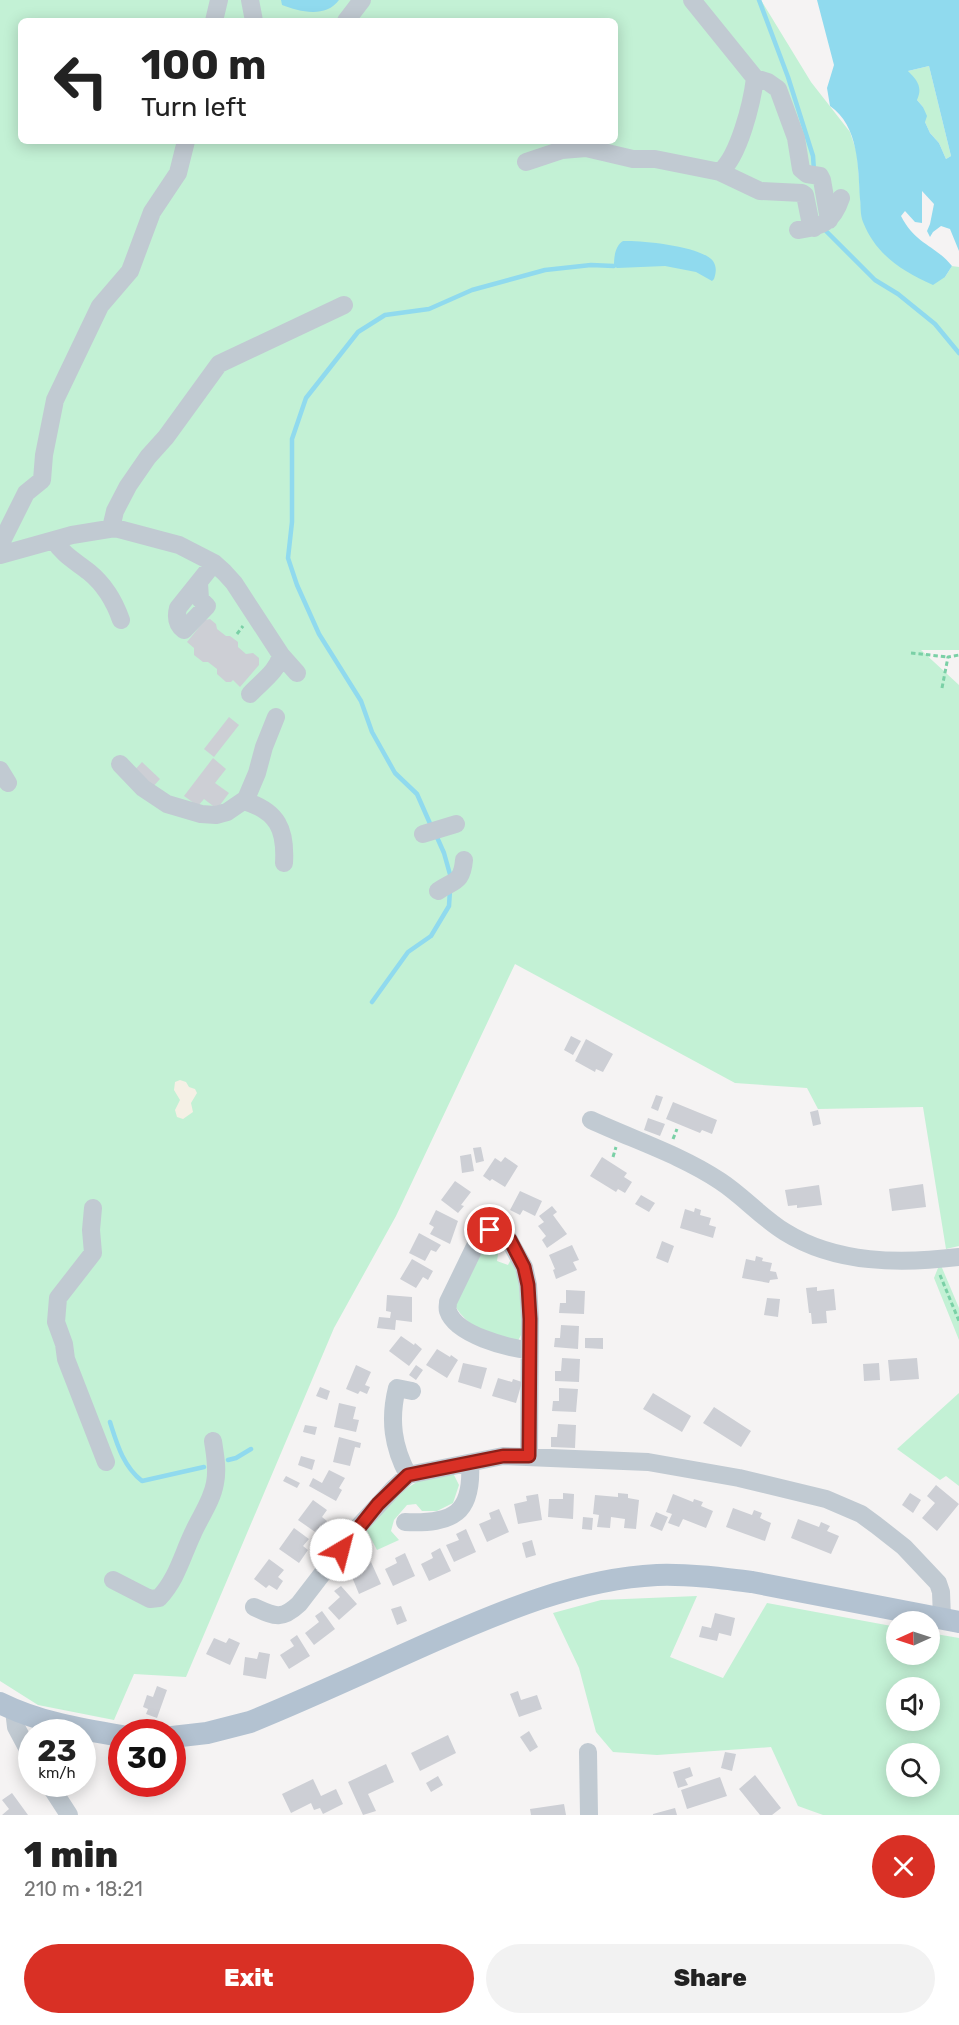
<!DOCTYPE html>
<html lang="en">
<head>
<meta charset="utf-8">
<style>
  body { margin:0; font-family:Rubik,sans-serif; background:#f2f2f2; color:#222; height:100vh; display:flex; flex-direction:column; font-size:22px; white-space:nowrap }
  * { box-sizing:border-box; margin:0 }
  p { font-size:20px; color:#767676 }
  .icon { flex:none; width:33px; height:33px; fill:none; stroke:currentColor; stroke-width:2; stroke-linecap:round; stroke-linejoin:round }
  .map { position:relative; height:1815px; overflow:hidden }
  .drawer { display:flex; flex-direction:column; background:#fff; flex:1 }
  .drawer>* { flex:none }
  .top-card { position:absolute; left:18px; top:18px; width:600px; height:126px; border-radius:9px; box-shadow:0 3px 15px #0003; background:#fff; color:#222; overflow:hidden }
  .needle { width:39px; rotate:267deg }
  .buttons { position:absolute; left:886px; top:1611px; display:grid; gap:12px }
  .buttons a { display:grid; place-items:center; width:54px; height:54px; border-radius:50%; background:#fff; box-shadow:0 3px 15px #0003; font-size:30px }
  .speed { position:absolute; left:18px; top:1719px; display:flex; gap:12px; font-size:30px; font-weight:700; text-align:center }
  .speed>* { display:grid; place-content:center; width:78px; height:78px; border-radius:50%; background:#fff; box-shadow:0 3px 15px #0003; line-height:1 }
  .speed small { font-size:15px; font-weight:400 }
  .speed .limit { border:9px solid #d22; background:#fff; color:#111 }
  .pin { position:absolute; display:grid; place-items:center; width:51px; height:51px; color:#fff; margin:-26px; border:3px solid #fff; border-radius:50%; box-shadow:0 2px 6px #0007 }
  .me { position:absolute; width:66px; margin:-33px; rotate:37deg; stroke-linejoin:round; filter:drop-shadow(0 0 4px #0008) }
  .turn { display:flex; align-items:center; gap:21px; height:126px; padding:0 24px; font-size:27px }
  .turn .icon { width:78px; height:78px; stroke-width:2.5 }
  .turn b { display:block; font-size:42px; line-height:51px }
  .round { display:grid; place-items:center; flex:none; width:63px; height:63px; border-radius:32px; background:#f2f2f2 }
  .headline { display:flex; align-items:center; justify-content:space-between; height:102px; padding:0 24px }
  h1 { font-size:36px; font-weight:800; line-height:45px }
  .cta { display:flex; gap:12px; margin-top:auto; padding:12px 24px }
  .cta a { flex:1; height:69px; border-radius:36px; background:#d93025; color:#fff; font-size:24px; font-weight:800; line-height:69px; text-align:center }
  .cta a+a { background:#f2f2f2; color:#222 }
  .map>svg:first-child { display:block }
  .green { fill:#c3f1d5; fill-rule:evenodd }
  .sand { fill:#f5f0e5 }
  .water { fill:#90daee; fill-rule:evenodd }
  .lines { fill:none; stroke-linecap:round; stroke-linejoin:round }
  .stream { stroke:#90daee; stroke-width:4.5 }
  .building { fill:#cdcfd5 }
  .path { stroke:#7ad0a6; stroke-width:3; stroke-dasharray:4.5 3; stroke-linecap:butt }
  .minor { stroke:#c1cad2; stroke-width:18 }
  .major { stroke:#b3c2d1; stroke-width:22 }
  .route-casing { stroke:#8d1f18; stroke-width:15 }
  .route { stroke:#d93025; stroke-width:10 }
</style>
</head>
<body>
<div class="map">
<svg width="959" height="1815" viewBox="0 0 959 1815">
  <rect width="100%" height="100%" fill="#f5f3f3"/>
  <!-- green -->
  <path class="green" d="M0,0H761L811,82L850,132L857,153L862,219L945,277L952,266L959,267V650H921L959,685V1246L946,1249L923,1107L818,1109L807,1088L735,1083L515,964L396,1216L334,1328L186,1677L134,1674L114,1720L38,1705L0,1681ZM21,21H615V141H21Z
    M929,66L951,156L946,159L939,143L930,133L925,122L923,107L917,100L908,71Z
    M488,1240L500,1241L497,1261L508,1265L510,1261H513L519,1280L522,1333L518,1341C491,1335 470,1330 455,1306L485,1243Z
    M940,1263L959,1308V1340L934,1278Z
    M959,1393V1486L946,1476L940,1480L897,1449Z
    M453,1473L459,1485L453,1503L437,1511H422L416,1504L407,1505L394,1520L391,1531L399,1540L377,1550L366,1529L401,1492L423,1478Z
    M697,1596L670,1657L723,1678L767,1603L897,1627V1654H930V1633L959,1638V1815H823L798,1806L771,1747L657,1755L613,1752L596,1732L579,1668L553,1613L601,1600ZM897,1688H930V1720H897ZM897,1754H930V1786H897Z"/>
  <!-- sand -->
  <path class="sand" d="M180,1080L186,1082L189,1087L195,1089L197,1093L191,1103L193,1112L183,1119L177,1117L175,1110L180,1100L174,1090L175,1082Z"/>
  <!-- water -->
  <path class="water" d="M281,0H339C326,18 300,12 282,5Z
    M817,0H959V251L950,229L941,226L933,232L930,237L927,231L930,224L934,204L922,191V223L915,222L905,211L901,216C916,245 934,244 952,266L945,277L933,285C902,271 876,255 863,222C860,215 861,206 860,199C858,167 859,126 830,106L827,88L834,65ZM929,66L951,156L946,159L939,143L930,133L925,122L927,116L923,107L917,100C923,87 917,80 908,71Z
    M623,241C641,240 701,246 713,261C717,267 716,273 714,279L712,281L696,272L665,266L617,268L614,266C614,257 615,246 623,241Z"/>
  <g class="lines">
    <!-- stream -->
    <path class="stream" d="M759,0L788,77L813,156L814,171
      M825,226L826,231L875,280L898,294L935,324L959,353
      M432,828L417,794L395,773L372,732L361,701L319,634L297,585L288,558L292,522V439L306,398L358,332L385,315L429,309L472,290L545,270L591,265L614,266
      M436,835L444,853L451,878
      M372,1002L408,952L431,936L449,906L450,890
      M110,1422C117,1444 123,1466 142,1481L204,1467
      M228,1460L236,1458L251,1449"/>
  </g>
  <!-- building -->
  <path class="building" d="M210,619L216,624L217,629L226,636H230L238,642V647L246,654L253,653L259,658V665L240,687L233,680L231,682H226L217,674V669L208,662H203L194,655V648L187,642L205,620Z
    M229,717L239,725L214,757L204,749Z
    M213,758L226,769L215,783L229,793L217,809L204,799L198,806L184,796Z
    M142,762L160,779L150,790L132,773Z
    M571,1036L581,1041L573,1055L564,1050Z
    M586,1039L613,1054L603,1072L596,1069L595,1072L575,1061Z
    M656,1095L663,1097L658,1111L651,1108Z
    M673,1102L717,1120L712,1134L702,1130L700,1133L666,1119Z
    M818,1110L821,1124L813,1126L810,1112Z
    M648,1118L665,1124L660,1136L644,1130Z
    M481,1147L484,1161L476,1163L473,1148Z
    M471,1154L474,1171L462,1173L460,1156Z
    M505,1157L518,1166L505,1187L492,1179L490,1181L483,1176L495,1158L501,1162Z
    M602,1157L627,1173L624,1177L632,1182L625,1193L618,1189L616,1192L590,1176Z
    M455,1181L471,1192L461,1205L464,1206L458,1213L441,1200Z
    M923,1184L926,1207L892,1211L889,1189Z
    M819,1185L822,1205L797,1208V1205L788,1206L785,1190Z
    M520,1191L542,1201L535,1216L523,1210L520,1215L510,1210Z
    M641,1195L655,1203L649,1212L635,1204Z
    M552,1206L557,1212L553,1215L567,1234L547,1248L542,1240L546,1236L538,1226L544,1222L539,1216Z
    M695,1208L701,1210L700,1215L711,1218L709,1225L716,1227L713,1238L680,1228L685,1209L694,1212Z
    M436,1210L458,1221L450,1244L430,1234L434,1227L429,1224Z
    M419,1233L441,1245L436,1252L431,1250L425,1261L409,1253Z
    M662,1241L674,1246L668,1263L656,1258Z
    M572,1245L579,1260L573,1262L577,1270L556,1279L553,1270L555,1269L549,1255Z
    M756,1256L763,1258L762,1261L772,1263L770,1271L776,1272L778,1279L770,1280L769,1283L742,1278L746,1259L755,1261Z
    M412,1259L433,1271L428,1280L423,1277L416,1288L400,1279Z
    M817,1287V1291L834,1289L836,1310L826,1311L827,1323L812,1324L811,1313H809L806,1288Z
    M566,1290L585,1291L584,1314L559,1313L560,1303H566Z
    M387,1295L412,1297V1322L396,1320L395,1330L377,1328L379,1317L390,1318L391,1312L386,1311Z
    M767,1298L780,1299L778,1317L764,1315Z
    M561,1325L579,1326L578,1349L554,1347L555,1338H560Z
    M401,1336L414,1345L415,1343L422,1349L409,1366L389,1351Z
    M585,1338H603V1349L585,1348Z
    M437,1349L450,1357L451,1355L458,1360L447,1378L426,1365Z
    M562,1358L580,1359L579,1382L555,1381V1371H561Z
    M917,1358L919,1379L890,1381L888,1360Z
    M463,1363L487,1368L481,1389L458,1382Z
    M879,1363L880,1380L864,1381L863,1364Z
    M356,1365L371,1372L365,1385L370,1387L367,1394L360,1391L358,1394L346,1389Z
    M416,1365L423,1370L416,1380L409,1375Z
    M498,1378L512,1382L513,1379L522,1382L516,1403L492,1396Z
    M320,1387L330,1391L327,1400L316,1396Z
    M559,1388L578,1389L576,1412L552,1411L553,1401H559Z
    M653,1393L691,1416L682,1432L643,1409Z
    M339,1403L356,1407L353,1419L359,1420L356,1432L334,1427Z
    M714,1407L751,1431L741,1447L703,1423Z
    M558,1424L576,1425L575,1448L551,1447V1437H557Z
    M305,1425L317,1427L315,1435L303,1432Z
    M339,1437L361,1443L360,1448L355,1447L350,1466L333,1462Z
    M301,1456L315,1460L312,1470L298,1465Z
    M329,1470L345,1478L339,1488L342,1490L336,1501L309,1486L313,1478L322,1483Z
    M286,1476L300,1483L297,1488L283,1481Z
    M936,1485L959,1504L937,1531L922,1518L935,1503L927,1496Z
    M563,1493L574,1494L573,1519L548,1517L549,1499H563Z
    M618,1493L628,1494V1498L639,1500L636,1529L624,1528L625,1519L611,1517L610,1528L597,1527L599,1515L593,1514L595,1495L618,1497Z
    M910,1493L921,1500L913,1513L902,1505Z
    M538,1494L542,1520L518,1524L514,1504L527,1501L526,1496Z
    M673,1494L693,1502L694,1499L703,1502L701,1506L713,1511L706,1528L683,1519L679,1527L668,1523L672,1514L666,1512Z
    M313,1500L327,1510L322,1517L327,1521L318,1534L298,1520Z
    M733,1508L752,1515L754,1510L762,1513L760,1518L771,1523L765,1541L726,1527Z
    M499,1509L509,1532L487,1542L479,1524L491,1519L489,1513Z
    M656,1512L668,1517L662,1531L650,1526Z
    M583,1517L593,1518L592,1530L582,1529Z
    M798,1519L819,1527L821,1522L830,1526L827,1531L839,1536L831,1554L791,1538Z
    M294,1528L309,1539L303,1546L308,1550L299,1563L279,1549Z
    M466,1529L476,1552L454,1562L446,1545L459,1540L456,1534Z
    M532,1540L536,1555L526,1558L522,1543Z
    M440,1548L451,1571L429,1581L421,1564L433,1558L431,1553Z
    M405,1553L415,1576L393,1586L385,1569L397,1563L395,1558Z
    M269,1559L284,1570L278,1577L283,1581L277,1590L269,1585L266,1588L254,1579Z
    M371,1562L381,1584L359,1594L352,1577L364,1572L361,1566Z
    M341,1586L357,1604L339,1620L328,1608L340,1597L334,1591Z
    M401,1606L407,1621L397,1625L391,1609Z
    M322,1611L335,1629L314,1645L305,1633L319,1622L315,1616Z
    M715,1613L735,1618L731,1636L719,1633L717,1641L699,1637L702,1626L711,1628Z
    M297,1635L310,1656L289,1669L280,1655L294,1646L290,1640Z
    M214,1638L226,1643L229,1638L240,1643L230,1665L206,1654Z
    M259,1652L270,1654L266,1679L243,1675L245,1657L257,1659Z
    M157,1686L167,1690L157,1718L146,1714L148,1709L143,1707L147,1695L153,1697Z
    M518,1691L521,1700L537,1695L542,1709L519,1717L510,1694Z
    M529,1731L538,1747L530,1752L520,1737Z
    M448,1735L456,1753L420,1771L411,1753Z
    M725,1752L736,1754L732,1771L721,1768Z
    M386,1764L394,1782L368,1794L376,1811L363,1815L348,1782Z
    M690,1767L693,1776L685,1779L688,1785L678,1788L673,1772Z
    M755,1775L781,1808L772,1815H760L739,1789Z
    M438,1776L443,1785L431,1792L426,1783Z
    M720,1777L727,1796L687,1809L681,1790Z
    M313,1779L321,1796L336,1789L343,1804L323,1814L320,1808L314,1810L311,1803L291,1813L282,1794Z
    M12,1793L28,1815H2L9,1809L2,1800Z
    M564,1804L566,1815H531L530,1809Z
    M675,1808L677,1815H653V1814Z"/>
  <g class="lines">
    <!-- path -->
    <path class="path" d="M237,634L243,626
      M911,653L948,657
      M942,688L948,657L959,655
      M673,1139L677,1129
      M613,1157L616,1147
      M940,1275L959,1321"/>
    <!-- minor -->
    <path class="minor" d="M250,0L254,21
      M692,0L755,78L768,82L778,89L796,138L801,169L807,174L820,176L822,180L829,220
      M214,21L219,0
      M346,21L362,0
      M526,162L562,150L586,148L633,159H655L720,172L760,191L802,193L805,195L810,220L814,228
      M720,172C739,156 752,103 755,78
      M798,230C822,227 833,222 841,198
      M111,528L115,511L128,486L148,457L166,437L219,364L344,305
      M54,540C63,555 75,561 89,572C105,585 114,600 121,620
      M0,545L26,493L42,480L44,455L55,400L100,306L130,271L152,212L178,173L186,141
      M0,555L72,535L115,528L179,545L214,563L224,572L234,583L281,655L297,673
      M199,583L200,599L207,606L184,630C176,624 176,616 178,608L214,563
      M250,694C262,681 277,672 281,655
      M120,764L143,788L167,804L201,814L216,815L227,812L246,799L257,773L264,747L276,717
      M0,770L8,783
      M244,801C278,811 286,830 284,863
      M423,834L456,824
      M438,891C454,880 462,883 464,860
      M591,1120C634,1140 681,1155 720,1181C743,1196 762,1218 785,1232C836,1264 901,1264 959,1257
      M93,1208L91,1230L93,1253L58,1298L56,1322L64,1344L66,1359L106,1462
      M529,1350C508,1348 456,1335 448,1311C447,1308 448,1305 448,1302L481,1234L490,1230L504,1233L509,1240L524,1267L528,1285L530,1319L529,1456
      M408,1475C393,1447 389,1420 397,1388L412,1391
      M405,1522C453,1524 473,1514 470,1463
      M113,1580L150,1599L159,1598C177,1579 182,1556 193,1533C200,1517 212,1501 215,1483C218,1469 215,1455 213,1441
      M254,1607C274,1616 281,1621 299,1604L359,1526L393,1489L408,1475L503,1456L648,1462L739,1478L826,1499L861,1514L876,1525L904,1547L938,1583L941,1592L942,1618
      M14,1710L16,1727L32,1757
      M588,1752L589,1815
      M49,1784L69,1815"/>
    <!-- major -->
    <path class="major" d="M0,1703C38,1722 80,1729 122,1736
      M172,1737L207,1733L250,1722C312,1697 373,1668 434,1641C505,1610 578,1579 657,1575C689,1574 720,1578 752,1582L959,1622"/>
  </g>
  <g class="lines">
    <defs>
      <path id="route" d="M341,1550L378,1504L408,1475L503,1456H529L530,1319L528,1285L524,1267L510,1240L504,1233L490,1230"/>
    </defs>
    <!-- route casing -->
    <use href="#route" class="route-casing"/>
    <!-- route -->
    <use href="#route" class="route"/>
  </g>
</svg>
<div class="buttons">
<a><svg class="needle" viewBox="-14 -14 28 28"><path d="M0-13l5 13h-10z" fill="#e53935"/><path d="M0 13l5-13h-10z" fill="#767676"/></svg></a>
<a><svg class="icon" aria-label="sound" viewBox="0 0 24 24"><path d="M4 9h4l5-4v14l-5-4H4zM17 9q2 3 0 6"/></svg></a>
<a><svg class="icon" aria-label="search" viewBox="0 0 24 24"><circle cx="10" cy="10" r="6"/><path d="M15 15l6 6"/></svg></a>
</div>
<div class="speed"><div>23<small>km/h</small></div><div class="limit">30</div></div>
<div class="pin" style="left:490px;top:1230px;background:#d93025"><svg class="icon" aria-label="arrive" viewBox="0 0 24 24"><path d="M6 21V4h12l-3 4 3 4H6"/></svg></div>
<svg class="me" style="left:341px;top:1550px" viewBox="-20 -20 40 40"><circle r="19" fill="#fff"/><path d="M0-13L10 11 0 6-10 11z" fill="#d93025"/></svg>
<div class="top-card">
<div class="turn"><svg class="icon" aria-label="left" viewBox="0 0 24 24"><path d="M17 20v-9H6M10 6l-5 5 5 5"/></svg><div><b>100 m</b>Turn left</div></div>
</div>
</div>
<section class="drawer">
<div class="headline"><div><h1>1 min</h1><p>210 m · 18:21</p></div><a class="round" style="background:#d93025;color:#fff"><svg class="icon" aria-label="close" viewBox="0 0 24 24"><path d="M6 6l12 12M18 6L6 18"/></svg></a></div>
<div class="cta"><a>Exit</a><a>Share</a></div>
</section>
</body>
</html>
